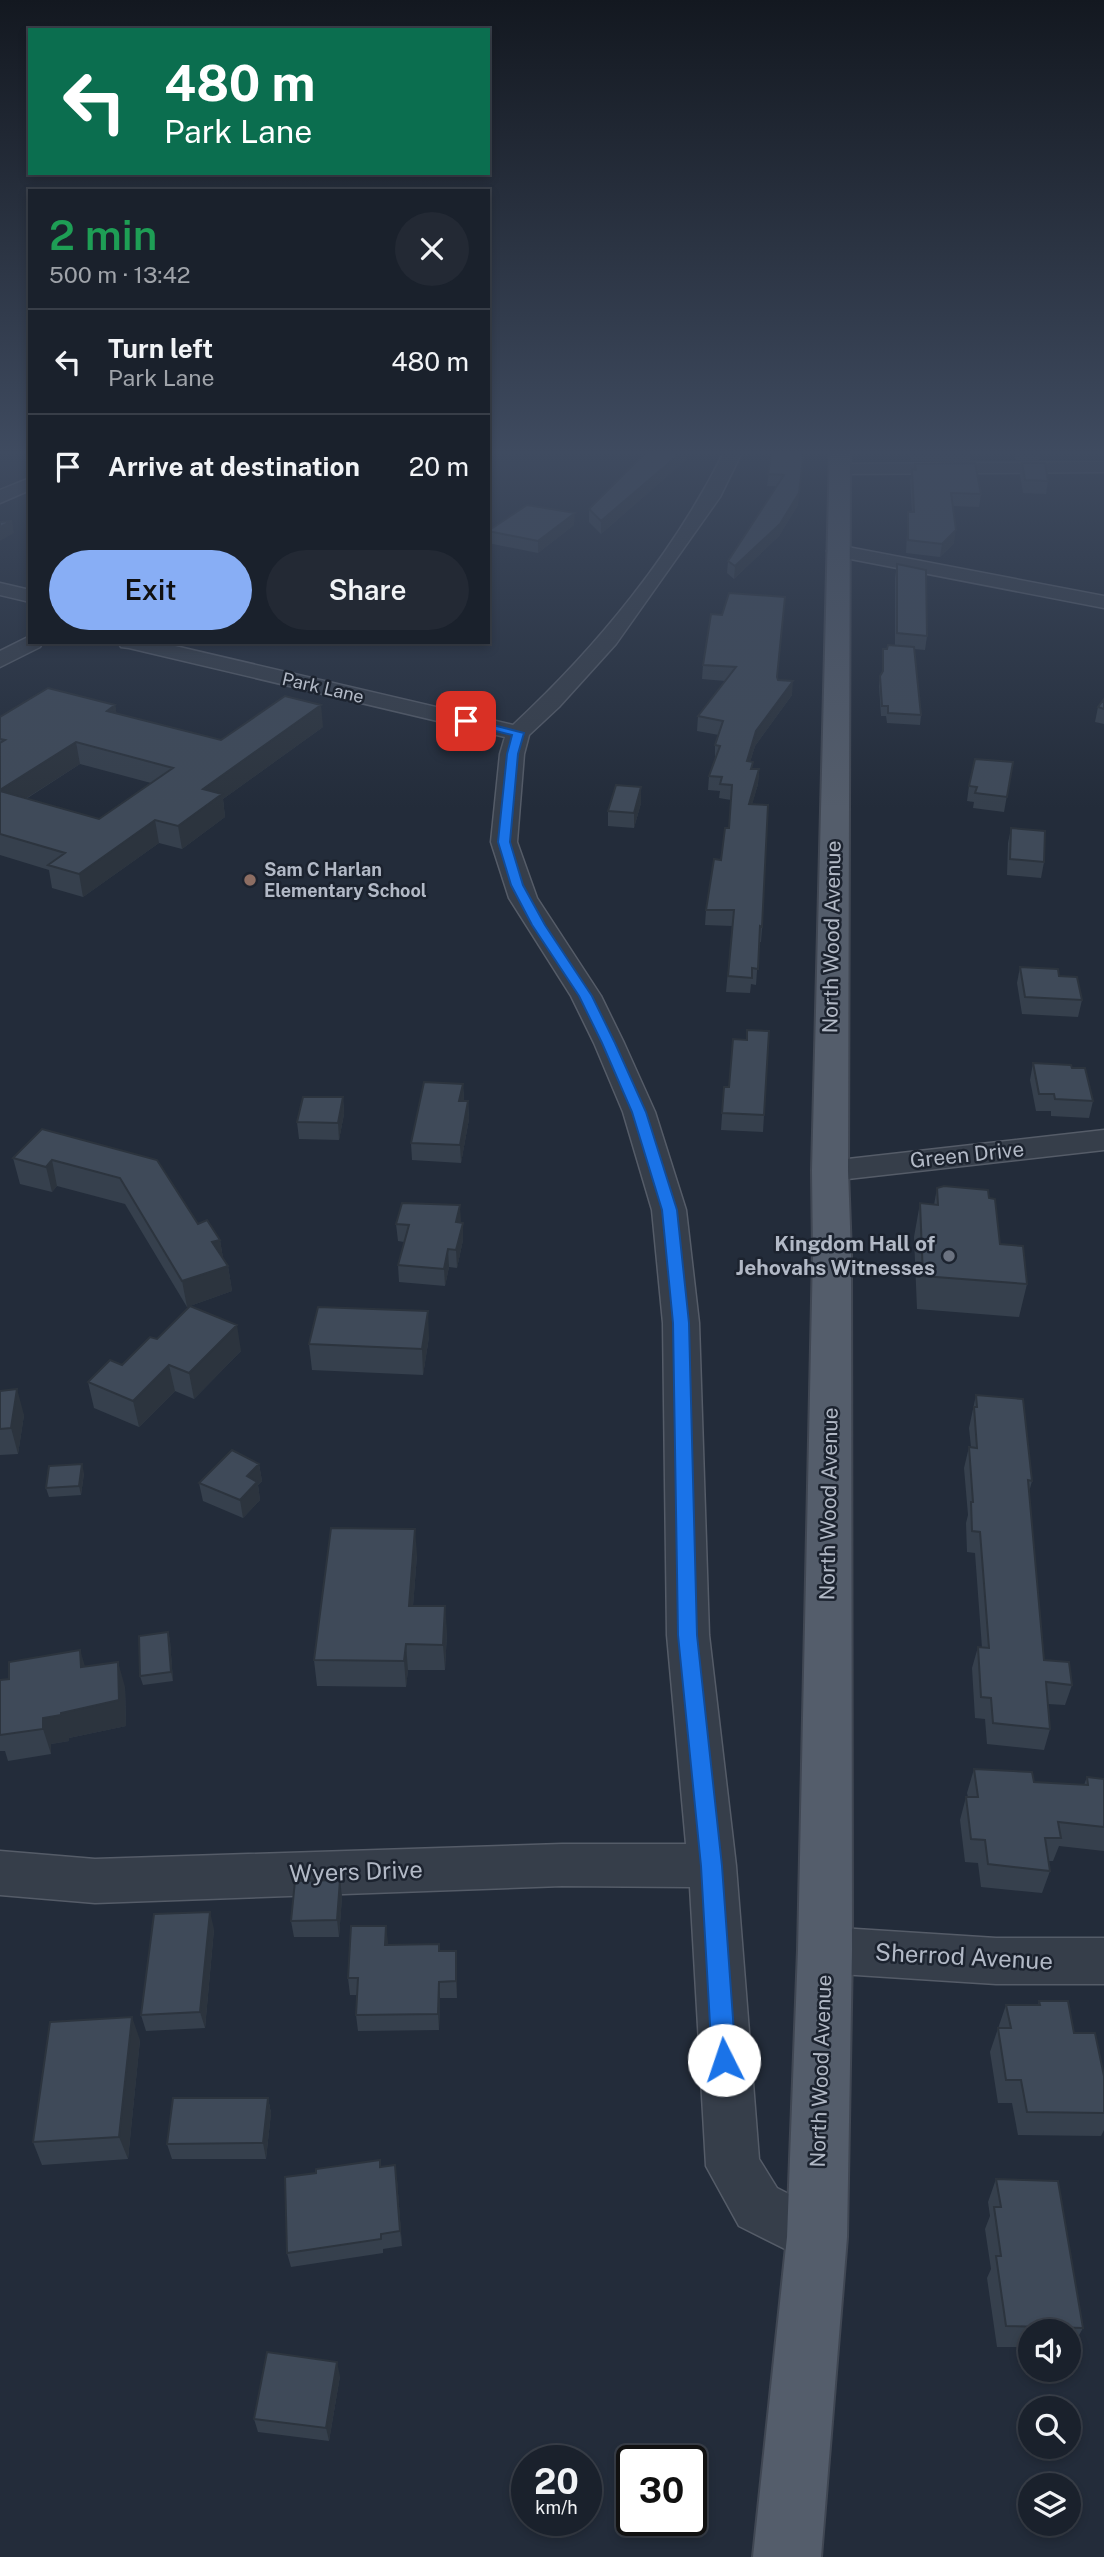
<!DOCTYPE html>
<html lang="en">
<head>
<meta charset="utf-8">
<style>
  body { margin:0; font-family:"Public Sans",sans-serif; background:#232934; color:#f1f3f6; height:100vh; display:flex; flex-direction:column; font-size:26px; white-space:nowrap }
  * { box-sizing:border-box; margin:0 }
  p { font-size:23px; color:#9fa3a9 }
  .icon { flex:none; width:38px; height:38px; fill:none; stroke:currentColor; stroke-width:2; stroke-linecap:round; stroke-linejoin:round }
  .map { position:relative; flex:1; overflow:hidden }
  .panel { position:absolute; left:28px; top:189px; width:462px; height:455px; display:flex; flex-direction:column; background:#1a212c; border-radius:0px; box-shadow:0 4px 10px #0003,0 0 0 2px #383e48 }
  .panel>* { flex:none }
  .hud { position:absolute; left:28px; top:28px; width:462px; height:147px; border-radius:0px; box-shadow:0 4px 10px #0003,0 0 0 2px #383e48; background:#0b6e4f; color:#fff; overflow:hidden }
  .tools { position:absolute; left:1018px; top:2319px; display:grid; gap:14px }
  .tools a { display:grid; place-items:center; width:63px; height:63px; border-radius:50%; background:#1a212c; box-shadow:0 4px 10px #0003,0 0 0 2px #383e48; font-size:35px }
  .speed { position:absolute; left:511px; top:2445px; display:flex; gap:14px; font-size:35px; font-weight:700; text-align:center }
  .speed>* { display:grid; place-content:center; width:91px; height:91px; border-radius:50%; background:#1a212c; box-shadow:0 4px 10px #0003,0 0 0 2px #383e48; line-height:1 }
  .speed small { font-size:18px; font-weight:400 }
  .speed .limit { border:4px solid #111; border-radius:10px; background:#fff; color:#111 }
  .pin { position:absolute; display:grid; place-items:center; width:60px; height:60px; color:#fff; margin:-30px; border-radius:14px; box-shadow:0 4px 10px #0006 }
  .me { position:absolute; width:77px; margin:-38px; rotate:356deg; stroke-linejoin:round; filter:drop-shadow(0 0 5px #0008) }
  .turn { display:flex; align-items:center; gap:24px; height:147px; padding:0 21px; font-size:32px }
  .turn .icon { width:91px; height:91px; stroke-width:2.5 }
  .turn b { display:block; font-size:49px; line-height:60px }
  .round { display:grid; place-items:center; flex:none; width:74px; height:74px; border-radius:37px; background:#232934 }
  .head { display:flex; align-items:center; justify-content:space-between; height:119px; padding:0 21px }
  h1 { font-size:42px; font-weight:600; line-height:52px; color:#1e9e55 }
  .action { display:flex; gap:14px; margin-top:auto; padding:14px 21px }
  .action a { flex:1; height:80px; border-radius:42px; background:#88aef5; color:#111; font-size:28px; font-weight:600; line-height:80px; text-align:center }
  .action a+a { background:#232934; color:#f1f3f6 }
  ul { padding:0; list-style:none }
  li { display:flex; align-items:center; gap:21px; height:105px; padding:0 21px; border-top:2px solid #383e48 }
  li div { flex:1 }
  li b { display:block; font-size:26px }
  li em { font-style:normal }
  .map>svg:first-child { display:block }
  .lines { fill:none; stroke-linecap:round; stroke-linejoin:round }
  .minor-casing { stroke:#555c68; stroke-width:3 }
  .major-casing { stroke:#404753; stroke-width:4 }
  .minor { fill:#363e4a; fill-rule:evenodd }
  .major { fill:#545d6b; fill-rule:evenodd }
  .wall { fill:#36404d; fill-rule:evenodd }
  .shaded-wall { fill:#2c343e }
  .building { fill:#3f4a59; stroke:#2c343e; stroke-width:2 }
  .route { fill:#1a73e8; stroke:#114b97; stroke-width:2 }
  .education-dot { fill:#8d6e63; stroke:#1c232f; stroke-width:2.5 }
  .worship-dot { fill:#6b7280; stroke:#1c232f; stroke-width:2.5 }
  .labels { text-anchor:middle; stroke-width:5; stroke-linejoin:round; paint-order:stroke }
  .far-street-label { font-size:18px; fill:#b2b9c6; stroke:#1c232f }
  .far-poi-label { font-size:18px; font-weight:bold; fill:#b2b9c6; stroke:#1c232f; text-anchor:start }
  .street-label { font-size:21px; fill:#b2b9c6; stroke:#1c232f }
  .poi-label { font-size:21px; font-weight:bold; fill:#b2b9c6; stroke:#1c232f; text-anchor:end }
  .near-street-label { font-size:24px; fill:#b2b9c6; stroke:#1c232f }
</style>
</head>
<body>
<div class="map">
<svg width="1104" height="2557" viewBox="0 0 1104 2557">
  <rect width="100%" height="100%" fill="#232c3a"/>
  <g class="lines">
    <defs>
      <path id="minor" d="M725,450H743L720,497L616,644L559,707L529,735L524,754L517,842L537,898L601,996L624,1043L655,1112L686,1210L699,1323L709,1635L736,1866L759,2159L777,2188L836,2218L845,2237L836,2256L817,2265L739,2226L706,2166L690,1887L562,1886L95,1903L0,1895V1851L95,1859L562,1844H686L667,1635L663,1323L652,1210L623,1112L594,1043L571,996L509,898L491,842L500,754L505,737L129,648L121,647L118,642H158L513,725C597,647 674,553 725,450Z
        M1104,462V472L839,474L830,469L839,464Z
        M30,478V490L0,503V490Z
        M837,545L1104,596V608L830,555L827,551L830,547Z
        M0,583L30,590V602L0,595Z
        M30,636V642H43L40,647L0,667V651Z
        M1104,1130V1150L830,1181L818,1178L814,1171L818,1164L830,1161Z
        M825,1927L996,1938H1104V1984H996L825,1973L808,1966L800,1950L808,1934Z"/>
      <path id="major" d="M830,450H850L848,1171L851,1254L852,1950L847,2237L821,2557H753L787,2237L798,1950L813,1254L812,1171Z"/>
    </defs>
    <!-- minor casing -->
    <use href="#minor" class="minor-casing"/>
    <!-- major casing -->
    <use href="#major" class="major-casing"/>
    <!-- minor -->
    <use href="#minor" class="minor"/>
    <!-- major -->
    <use href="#major" class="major"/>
  </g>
  <!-- wall -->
  <path class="wall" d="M772,450L798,505L779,536L734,579L727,573L728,561L777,486H767Z
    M908,450H972L970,460L911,461Z
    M1014,450H1040L1039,460H1016Z
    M1092,450H1104V453H1095Z
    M687,454V459L601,534L589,522V509Z
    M1022,463L1048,481L1046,494L1023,493L1020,475Z
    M915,464L981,494L979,507L953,506L954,543L940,557L906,553L908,512H912L910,481L912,469H915Z
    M574,525L538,553L488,543V530Z
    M897,564L927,636L925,650L914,649L921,715L920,725L887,723L886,716H881L879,686L880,676L882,673L883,649H887L895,646V578Z
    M722,615L792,695L755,746L750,762L752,769H759L758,784L752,804L762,927L761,942H759L756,985L751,984L750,993L726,992L732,926L705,925L706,910L729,828L731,800L719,798L720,791L708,790L709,776L715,760V745L719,735L697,731L698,716L725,681L702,679L703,665Z
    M1104,699V724L1095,722L1098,707Z
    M115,705L116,713L221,740L323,727L223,799L225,817L182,849L159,843L83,897L52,888L49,870L0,855V717ZM80,764L151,783L99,819L26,799Z
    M1013,762L1004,812L973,808L974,802L967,801L969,786Z
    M641,787V803L634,828L608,826V811Z
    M1011,828L1044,862L1041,878L1007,875L1008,843Z
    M1020,967L1059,976L1082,1000L1078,1017L1022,1014L1017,983Z
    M746,1040L764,1115L763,1132L721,1130L724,1087H729Z
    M1033,1063L1072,1068L1093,1101L1089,1118L1051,1116V1111H1036L1030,1080Z
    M463,1084L464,1101H468L469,1119L461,1163L412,1160L411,1143Z
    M343,1097L344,1114L339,1140L299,1139L297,1122Z
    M42,1129L198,1224L220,1240L223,1258L228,1266L232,1291L187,1307L125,1204L57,1186L52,1192L20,1184L13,1158Z
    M937,1188L989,1198L1000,1244L1027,1284L1019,1317L917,1309L914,1237L920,1203L934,1205Z
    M463,1223V1240L457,1268L449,1267L445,1286L399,1282L398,1265L404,1242L398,1241L396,1224Z
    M429,1337L423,1375L312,1370L309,1344Z
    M157,1339L241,1351L194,1399L175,1391L139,1427L94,1408L88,1382L122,1365Z
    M0,1391L24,1415L18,1454L0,1455Z
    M976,1395L1032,1481L1029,1492L1044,1660L1072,1685L1065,1705L1048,1704L1050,1729L1044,1750L987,1744L985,1719L975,1718L972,1668L978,1647L982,1648L975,1553L967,1552L966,1523L968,1515L964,1468L969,1447H971L969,1428Z
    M259,1464L262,1481L258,1485L260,1500L243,1518L203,1501L199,1483Z
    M84,1473L81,1495L49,1497L46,1488Z
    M417,1555L413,1606L447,1632L445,1670H408L406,1687L317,1686L314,1660Z
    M168,1632L170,1641L173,1681L143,1685L140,1676Z
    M85,1667L125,1687L126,1726L69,1738V1741L51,1744V1754L8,1761L5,1751H0V1680Z
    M974,1769L1034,1782L1084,1785L1087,1777L1104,1779V1851L1059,1846L1053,1861H1049L1050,1871L1042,1893L981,1887L978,1863L965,1862L960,1820L966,1797H968L967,1793Z
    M340,1880L342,1897L339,1937H294L291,1921Z
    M214,1929L205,2028L146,2031L141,2015Z
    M388,1942L387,1945L439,1944L440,1951L457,1967V1998H440L439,2030L358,2031L356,2015L357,1995H350L348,1978Z
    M1039,2001L1074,2033L1104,2076V2130L1101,2136L1018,2135L1012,2103H998L990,2052L1006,2005H1038Z
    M140,2040L128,2159L42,2165L33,2142Z
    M268,2098L271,2113L266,2159H172L167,2144Z
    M381,2167L397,2180L402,2246L383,2249V2253L291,2267L287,2253Z
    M996,2179L1083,2328L1072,2348H1069V2331H1031V2347H997L987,2278L991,2269L985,2229L990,2216L988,2202Z
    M340,2376L329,2441L258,2432L254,2419Z"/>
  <!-- shaded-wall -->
  <path class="shaded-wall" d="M684,450H692L687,454V459L601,534V521Z
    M805,450L798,505L779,536L734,579L735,566Z
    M575,513L574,525L538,553V541Z
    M12,521L14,533L0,541V527Z
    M956,530L954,543L940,557L942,544Z
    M793,681L792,695L755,746L746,776L747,761L756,731Z
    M115,705L119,727L107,711Z
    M321,705L323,727L223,799L225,817L182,849L178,826L203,789Z
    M76,742L80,764L3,813L0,798V790Z
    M759,769L758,784L748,819L749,804Z
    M641,787V803L634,828V813Z
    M155,820L159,843L83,897L79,874Z
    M463,1084L464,1101H459Z
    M343,1097L344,1114L339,1140L338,1123Z
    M468,1101L469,1119L461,1163L460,1145Z
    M52,1160L57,1186L52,1192L46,1167Z
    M460,1205L461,1222H456Z
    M463,1223V1240L457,1268L456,1250Z
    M220,1240L224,1265L212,1242Z
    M448,1249L449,1267L445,1286L444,1269Z
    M228,1266L232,1291L187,1307L182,1281Z
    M428,1311L429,1337L423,1375L422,1349Z
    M237,1325L241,1351L194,1399L189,1373Z
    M169,1365L175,1391L139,1427L133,1401Z
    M17,1389L24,1415L18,1454L11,1428Z
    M82,1464L84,1473L81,1495L79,1486Z
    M259,1464L262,1481L258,1485L260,1500L243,1518L240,1500L247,1476Z
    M415,1529L417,1555L411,1632L409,1606Z
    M445,1606L447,1632L445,1670L443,1645Z
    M168,1632L170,1641L173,1681L171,1672Z
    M406,1644L408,1670L406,1687L404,1661Z
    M80,1650L88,1676L81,1667Z
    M118,1662L125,1687L126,1726L69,1738V1741L51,1744V1754L43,1729V1718L61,1713Z
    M340,1880L342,1897L339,1937L337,1920Z
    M210,1912L214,1929L205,2028L200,2012Z
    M386,1926L388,1942L387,1962L385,1945Z
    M456,1951L457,1967V1998L456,1981Z
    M439,1982L440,1998L439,2030L438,2014Z
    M132,2017L140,2040L128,2159L119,2137Z
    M268,2098L271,2113L266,2159L263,2143Z
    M395,2165L397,2180L402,2246L400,2231Z
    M337,2362L340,2376L329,2441L326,2428Z"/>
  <!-- building -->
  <path class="building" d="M648,450H684L601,521L589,509Z
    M772,450H804L799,493L780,524L735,566L728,561L784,475L768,474Z
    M975,463L981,494L951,493L956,530L942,544L908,540V512H914L912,469L916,470L915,464Z
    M1022,463H1045L1048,481L1025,480Z
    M527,505L575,513L538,541L488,531Z
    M12,521L0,527V522Z
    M897,564L926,570L927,636L897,633Z
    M729,593L785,597L777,677L778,680L793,681L756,731L747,761L753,762L751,769H759L749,804L768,805L762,927L760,926L758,969L752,968V978L728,976L734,910H706L714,859L721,860L725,828H729L732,785L720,784L722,777L709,776L720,746L715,745L723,721L698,716L736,667L703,665L711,614L722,615Z
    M888,645L914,647L921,715L888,713V706H882L880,676L883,671V649H887Z
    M48,688L115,705L107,711L221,740L285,696L321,705L203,789L222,794L178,826L155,820L79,874L48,865L65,853L0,834V791L99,819L173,768L76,742L0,790V743L5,740L0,739V717Z
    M1104,699V709L1098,707Z
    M975,759L1013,762L1007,797L975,793L977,787L969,786Z
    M616,785L641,787L634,813L608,811Z
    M1011,828L1045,831L1044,862L1010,859Z
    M1020,967L1058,969L1059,976L1077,977L1082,1000L1025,997Z
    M747,1030L769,1031L764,1115L722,1113L724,1087H729L733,1039L747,1040Z
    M1033,1063L1071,1065L1072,1068H1085L1093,1101L1055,1099L1054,1094H1039Z
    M424,1082L463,1084L459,1101H468L460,1145L411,1143Z
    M303,1097H343L338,1123L297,1122Z
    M42,1129L157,1160L198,1224L207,1220L220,1240L212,1242L228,1266L182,1281L120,1178L52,1160L46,1167L13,1158Z
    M944,1186L988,1190L989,1198L995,1199L1000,1244L1023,1246L1027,1284L923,1276L920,1203L938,1205L937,1188Z
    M402,1203L460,1205L456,1222L463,1223L456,1250L448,1249L444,1269L398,1265L409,1225L396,1224Z
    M190,1306L237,1325L189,1373L169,1365L133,1401L88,1382L110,1360L122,1365L150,1337L157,1339Z
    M318,1307L428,1311L422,1349L309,1344Z
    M17,1389L11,1428L0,1429V1391Z
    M976,1395L1023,1399L1032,1481L1028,1480L1044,1660L1069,1662L1072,1685L1046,1682L1050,1729L993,1723L991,1698L981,1697L978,1647L989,1648L980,1532L972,1531L971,1502H973L969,1447L977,1448L974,1407H977Z
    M232,1450L259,1464L247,1476L257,1482L240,1500L199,1483Z
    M82,1464L79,1486L46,1488L49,1466Z
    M331,1528L415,1529L409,1606H445L443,1645L406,1644L404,1661L314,1660Z
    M168,1632L171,1672L140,1676L139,1636Z
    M80,1650L81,1667L118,1662L119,1700L61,1713V1715L43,1718V1729L0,1735V1680L9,1679V1662Z
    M974,1769L1032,1772L1034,1782L1088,1785L1087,1777L1104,1779V1827L1058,1822L1061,1838H1045L1050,1871L988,1864L985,1840L971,1839L966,1797H978Z
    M340,1880L337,1920L291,1921L295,1881Z
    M210,1912L200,2012L141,2015L154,1914Z
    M351,1926H386L385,1945L439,1944V1951H456V1981L439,1982L438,2014L356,2015L358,1978H348Z
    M1039,2001H1068L1074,2033H1095L1104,2076V2113L1027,2112L1021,2080H1006L998,2028H1011L1006,2005H1040Z
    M132,2017L119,2137L33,2142L50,2022Z
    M173,2098H268L263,2143L167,2144Z
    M380,2160V2167L395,2165L400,2231L381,2234V2239L287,2253L285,2177L316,2173V2169Z
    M996,2179L1058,2181L1083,2328L1006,2326L996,2256H1001L994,2207H1001Z
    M267,2352L337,2362L326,2428L254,2419Z"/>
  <!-- sky -->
  <linearGradient id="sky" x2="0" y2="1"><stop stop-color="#131820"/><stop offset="0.56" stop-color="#3f4b60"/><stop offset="1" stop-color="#3f4b60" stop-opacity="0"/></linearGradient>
  <rect width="1104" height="808" fill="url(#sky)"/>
  <!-- route -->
  <path class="route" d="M466,718L524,733L518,754L510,842L523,885L545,925L592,996L615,1043L646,1112L677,1210L689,1323L697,1635L722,1866L736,2060L732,2068L724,2071L716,2068L712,2060L701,1866L678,1635L673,1323L662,1210L632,1112L602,1043L579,996L532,925L511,885L498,842L507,754L512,735L463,723L461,721Z"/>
  <!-- markers -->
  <circle class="education-dot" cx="250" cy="880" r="7"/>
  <circle class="worship-dot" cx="949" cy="1256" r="7"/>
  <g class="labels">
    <!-- far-street labels -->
    <g class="far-street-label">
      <text transform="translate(323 688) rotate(13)" y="6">Park Lane</text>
    </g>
    <!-- far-poi labels -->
    <g class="far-poi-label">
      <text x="264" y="876">Sam C Harlan<tspan x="264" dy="21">Elementary School</tspan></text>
    </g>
    <!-- street labels -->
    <g class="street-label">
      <text transform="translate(832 937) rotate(-89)" y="7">North Wood Avenue</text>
      <text transform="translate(967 1155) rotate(-6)" y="7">Green Drive</text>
      <text transform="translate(829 1504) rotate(-89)" y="7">North Wood Avenue</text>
      <text transform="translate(821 2071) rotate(-88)" y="7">North Wood Avenue</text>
    </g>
    <!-- poi labels -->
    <g class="poi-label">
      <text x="935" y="1251">Kingdom Hall of<tspan x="935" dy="24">Jehovahs Witnesses</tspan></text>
    </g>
    <!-- near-street labels -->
    <g class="near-street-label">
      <text transform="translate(356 1872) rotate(-2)" y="8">Wyers Drive</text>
      <text transform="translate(964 1957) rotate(3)" y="8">Sherrod Avenue</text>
    </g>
  </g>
</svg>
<div class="tools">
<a><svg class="icon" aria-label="sound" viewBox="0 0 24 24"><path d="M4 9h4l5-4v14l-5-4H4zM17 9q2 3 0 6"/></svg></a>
<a><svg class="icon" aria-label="search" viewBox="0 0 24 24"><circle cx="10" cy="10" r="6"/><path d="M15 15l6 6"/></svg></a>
<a><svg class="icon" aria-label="layers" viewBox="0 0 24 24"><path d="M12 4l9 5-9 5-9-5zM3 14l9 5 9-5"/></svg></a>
</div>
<div class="speed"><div>20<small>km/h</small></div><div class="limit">30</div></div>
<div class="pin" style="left:466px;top:721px;background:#d93025"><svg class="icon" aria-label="arrive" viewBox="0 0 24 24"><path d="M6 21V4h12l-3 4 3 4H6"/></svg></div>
<svg class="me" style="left:724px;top:2060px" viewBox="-20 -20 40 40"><circle r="19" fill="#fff"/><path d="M0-13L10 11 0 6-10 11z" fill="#1a73e8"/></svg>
<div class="hud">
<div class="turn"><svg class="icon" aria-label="left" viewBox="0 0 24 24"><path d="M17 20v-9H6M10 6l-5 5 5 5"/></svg><div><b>480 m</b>Park Lane</div></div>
</div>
<section class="panel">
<div class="head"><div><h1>2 min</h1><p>500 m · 13:42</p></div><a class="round"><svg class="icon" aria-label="close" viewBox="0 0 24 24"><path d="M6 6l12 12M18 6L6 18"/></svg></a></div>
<ul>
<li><svg class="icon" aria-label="left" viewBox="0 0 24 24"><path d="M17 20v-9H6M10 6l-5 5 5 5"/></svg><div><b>Turn left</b><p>Park Lane</p></div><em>480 m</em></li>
<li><svg class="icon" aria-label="arrive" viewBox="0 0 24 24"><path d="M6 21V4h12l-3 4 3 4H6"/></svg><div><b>Arrive at destination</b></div><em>20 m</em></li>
</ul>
<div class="action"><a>Exit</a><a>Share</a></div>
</section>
</div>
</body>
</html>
